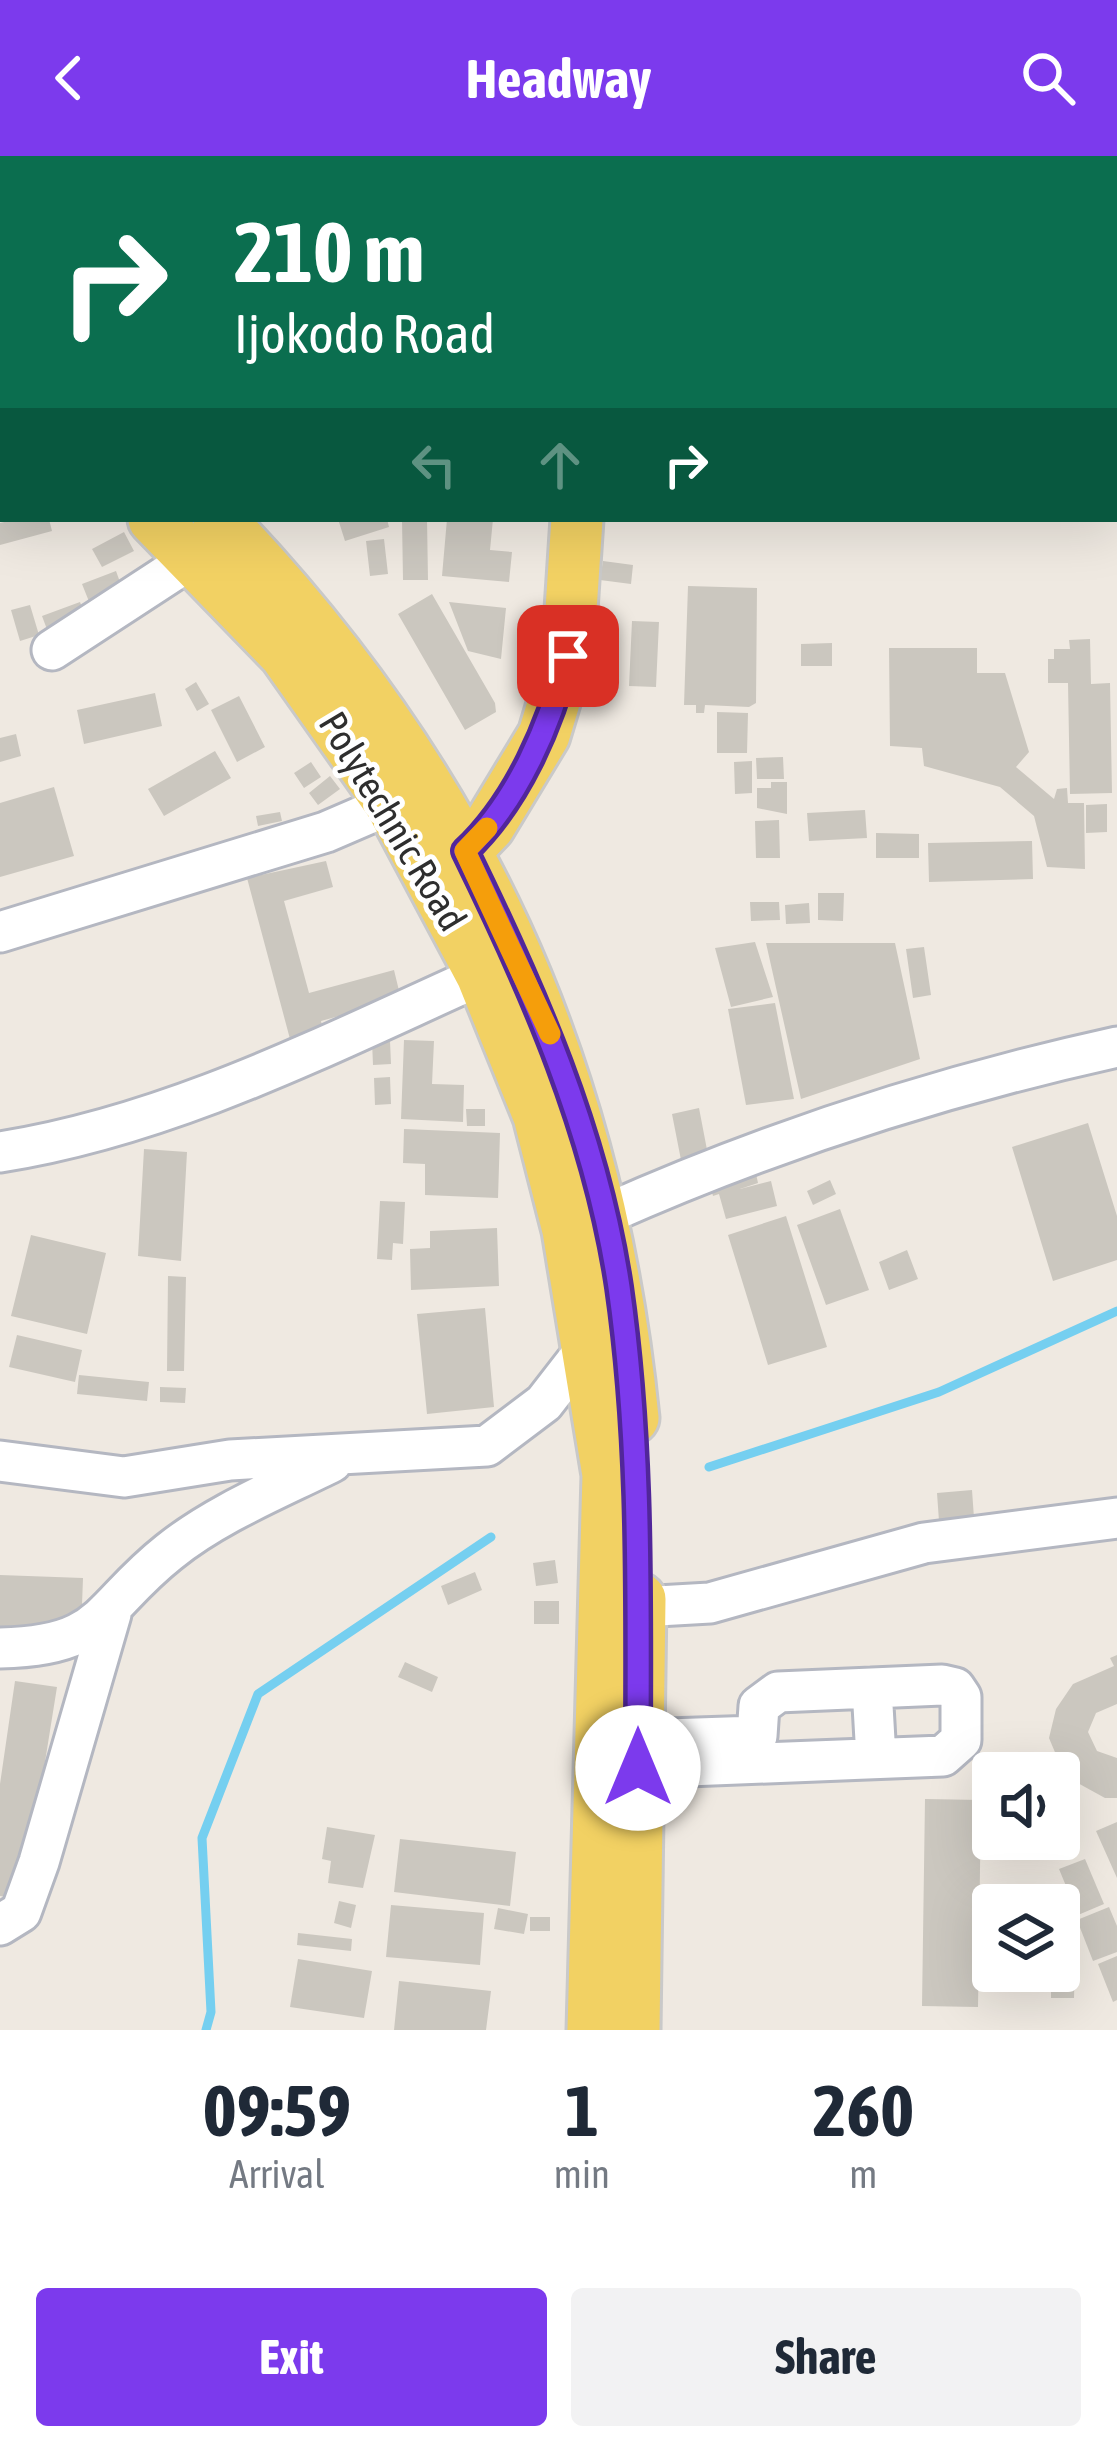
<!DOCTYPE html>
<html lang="en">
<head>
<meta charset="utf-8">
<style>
  body { margin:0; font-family:"Asap Condensed",sans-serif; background:#f2f2f3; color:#1f2937; height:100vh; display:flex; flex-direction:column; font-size:45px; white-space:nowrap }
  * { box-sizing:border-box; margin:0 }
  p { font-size:39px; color:#747a83 }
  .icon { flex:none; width:66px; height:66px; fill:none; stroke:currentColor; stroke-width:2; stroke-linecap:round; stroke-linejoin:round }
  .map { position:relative; height:1874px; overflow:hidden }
  .panel { display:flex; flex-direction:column; background:#fff; flex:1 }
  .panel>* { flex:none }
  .guide { position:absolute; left:0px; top:0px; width:1119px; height:366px; box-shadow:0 12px 48px #0002; background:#0b6e4f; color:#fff; overflow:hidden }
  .buttons { position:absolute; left:972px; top:1596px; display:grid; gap:24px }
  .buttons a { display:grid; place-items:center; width:108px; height:108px; border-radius:12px; background:#fff; box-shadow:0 12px 48px #0002; font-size:60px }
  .pin { position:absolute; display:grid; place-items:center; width:102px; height:102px; color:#fff; margin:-51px; border-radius:24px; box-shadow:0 6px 18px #0006 }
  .me { position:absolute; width:132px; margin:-66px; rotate:0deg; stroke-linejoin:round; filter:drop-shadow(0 0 9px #0008) }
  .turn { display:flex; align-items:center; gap:42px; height:252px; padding:0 36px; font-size:54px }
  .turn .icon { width:156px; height:156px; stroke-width:2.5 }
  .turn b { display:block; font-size:84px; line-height:102px }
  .lanes { display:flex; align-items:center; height:114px; padding:0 36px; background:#0003; justify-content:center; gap:60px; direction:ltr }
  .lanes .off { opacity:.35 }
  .eta { display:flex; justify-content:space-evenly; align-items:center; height:204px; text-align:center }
  .eta b { font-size:72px; font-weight:700; line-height:84px }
  .primary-button { display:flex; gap:24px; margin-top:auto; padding:24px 36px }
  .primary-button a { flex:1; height:138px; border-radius:12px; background:#7c3aed; color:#fff; font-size:48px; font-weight:700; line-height:138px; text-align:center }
  .primary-button a+a { background:#f2f2f3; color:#1f2937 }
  header { display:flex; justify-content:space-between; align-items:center; height:156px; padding:0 36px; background:#7c3aed; color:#fff; font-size:54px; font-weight:700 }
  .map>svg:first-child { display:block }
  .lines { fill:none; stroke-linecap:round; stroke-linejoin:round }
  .stream { stroke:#75cff0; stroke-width:9 }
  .building { fill:#cbc7bf }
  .minor-casing { stroke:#b4b7c1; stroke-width:45 }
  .major-casing { stroke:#c9c9c9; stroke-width:57 }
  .minor { stroke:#fff; stroke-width:39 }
  .major { stroke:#f2d163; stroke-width:51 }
  .route-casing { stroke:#51269a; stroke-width:30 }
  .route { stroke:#7c3aed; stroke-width:21 }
  .slow { stroke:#f59e0b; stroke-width:21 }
  .labels { text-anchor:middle; stroke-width:10; stroke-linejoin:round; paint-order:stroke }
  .street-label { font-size:39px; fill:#2e2e2e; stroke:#fff }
</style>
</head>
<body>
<header><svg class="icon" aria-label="back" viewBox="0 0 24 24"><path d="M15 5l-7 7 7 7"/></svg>Headway<svg class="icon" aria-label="search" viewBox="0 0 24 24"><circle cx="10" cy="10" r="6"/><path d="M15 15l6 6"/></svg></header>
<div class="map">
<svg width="1117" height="1874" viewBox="0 0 1117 1874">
  <rect width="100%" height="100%" fill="#efe9e1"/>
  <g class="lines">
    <!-- stream -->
    <path class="stream" d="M709,1311L939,1236L1117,1155
      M206,1874L211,1856L202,1682L258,1538L491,1381"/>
  </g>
  <!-- building -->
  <path class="building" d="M16,363H49L52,375L0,389V367Z
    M338,363H387L389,371L345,385Z
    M402,363H427L428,424H403Z
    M447,363H493L490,394L512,396L509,426L442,420Z
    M124,376L134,395L102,411L92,393Z
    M384,383L388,418L370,420L366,385Z
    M603,405L633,409L631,428L600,424Z
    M116,415L125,440L92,453L82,428Z
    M688,430L757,432L756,547L749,551L705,549L704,557H696V549H684Z
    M432,438L495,547L496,556L465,574L398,458Z
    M80,446L86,462L48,476L42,460Z
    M449,446L506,452L501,503L468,495Z
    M30,449L39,479L20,485L11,454Z
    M632,465L659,466L656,531L629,530Z
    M1090,483L1091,528L1110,527L1112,637L1070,638L1068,527H1048V503H1054V493H1070L1069,484Z
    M832,487V510H801V488Z
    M889,492H977V517H1005L1029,596L1016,611L1054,643L1057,633L1067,632L1068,647H1084L1085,713L1047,711L1034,660L1000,631L924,610L922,592L890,590Z
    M196,526L209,548L197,555L185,533Z
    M155,537L162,570L84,588L77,554Z
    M239,540L265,591L237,606L211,554Z
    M717,556L748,557L747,597H717Z
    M16,578L21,600L0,606V582Z
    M215,595L231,622L164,660L148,633Z
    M783,601L784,623H757L756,602Z
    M752,605V637L735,638L734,606Z
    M311,606L321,621L304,632L294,617Z
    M330,620L340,633L318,649L309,637Z
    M771,626H787V658L757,652V632H771Z
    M54,631L74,700L0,721V647Z
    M1107,648V676L1086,677V649Z
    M865,654L867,682L809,685L807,657Z
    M280,656L282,665L258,670L256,660Z
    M779,664L780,702H756L755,665Z
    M876,677L919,678V702H876Z
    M1032,685L1033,723L929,726L928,687Z
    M326,705L333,731L284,745L309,837L394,814L401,843L321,865L323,874L290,883L247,722Z
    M818,737H844L843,765L818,764Z
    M750,746H779L780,764L751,765Z
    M809,747L810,767L786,768L785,749Z
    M755,786L773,841L731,851L715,792Z
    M766,787H895L920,903L801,943Z
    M924,791L931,839L913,842L906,793Z
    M775,847L794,943L746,949L728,853Z
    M404,884L434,885L432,928L464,929L463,966L401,963Z
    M372,885H390L391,908L373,909Z
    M390,921L391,948L375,949L374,922Z
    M699,952L708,999L681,1004L672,958Z
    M466,953H485V970H467Z
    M1088,967L1117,1060V1104L1053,1125L1012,991Z
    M404,973L500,977L498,1042L425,1039V1008L403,1007Z
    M144,993L187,996L181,1105L138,1100Z
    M755,1013L758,1027L740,1033L771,1025L777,1050L726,1063L719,1038L713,1040L709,1026Z
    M830,1024L836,1038L813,1049L807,1035Z
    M380,1045L405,1046L403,1088L393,1087L392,1104L377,1103Z
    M840,1053L869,1134L826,1149L797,1069Z
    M786,1060L827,1191L768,1209L728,1079Z
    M497,1072L499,1130L411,1134L410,1093L430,1092V1075Z
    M31,1079L106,1097L87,1178L11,1160Z
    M907,1094L918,1123L889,1134L879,1106Z
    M168,1120L186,1121L184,1215H167Z
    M485,1152L494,1251L427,1258L417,1158Z
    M17,1179L82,1194L75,1226L9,1211Z
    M79,1219L149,1226L147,1245L77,1238Z
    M160,1231L186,1232L185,1247L160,1246Z
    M972,1334L974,1362L939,1365L937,1337Z
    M555,1404L558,1427L536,1430L533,1407Z
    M475,1416L482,1434L448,1449L441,1430Z
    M0,1419L83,1422L81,1476L0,1472Z
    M534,1445H559V1468H534Z
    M1117,1499V1548L1096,1557L1088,1576L1097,1595L1117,1602V1642H1105L1065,1620L1049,1582L1056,1553L1073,1528L1114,1510L1110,1502Z
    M405,1506L438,1521L432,1536L398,1521Z
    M15,1525L57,1531L23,1743L0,1740V1628Z
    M925,1643L981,1644L978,1851L922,1850Z
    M1117,1666V1722L1096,1675Z
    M327,1671L375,1679L363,1732L328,1727L331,1705L322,1703Z
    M400,1683L516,1696L510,1750L394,1736Z
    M1085,1703L1104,1748L1078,1759L1059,1713Z
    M339,1745L356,1749L351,1772L334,1767Z
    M391,1749L484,1757L480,1809L386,1801Z
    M1109,1751L1117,1770V1796L1093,1805L1077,1764Z
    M498,1752L528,1758L524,1778L494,1773Z
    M530,1761H550V1775H530Z
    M298,1777L352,1783L351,1795L297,1789Z
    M1117,1800V1844L1113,1846L1098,1808Z
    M298,1803L372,1815L364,1862L290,1851Z
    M1059,1803H1075L1074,1842H1051V1815H1059Z
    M399,1825L491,1835L486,1874H394Z"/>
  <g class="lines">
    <defs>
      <path id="minor" d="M272,3V0
        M52,494L193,402
        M0,776L326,676L391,648
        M0,996C171,969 326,889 482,819
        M604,1059C770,985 940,930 1117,891
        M0,1305L124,1321L230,1304L487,1290L544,1247L589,1189
        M640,1451L710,1447L924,1387L1117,1362
        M0,1492C106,1490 97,1453 169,1396C216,1358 278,1333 332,1306
        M872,1532L876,1602
        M638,1612L943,1600L961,1584V1541L955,1532L942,1529L778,1536L759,1550L757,1580L638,1584
        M0,1769L21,1756L39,1706L111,1458"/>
      <path id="major" d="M590,3V0
        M0,187L3,189
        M0,237L3,239
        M154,363L285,498L391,648L482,819L539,960L568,1074L608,1319L593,1874
        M219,363C467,621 597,906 633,1262
        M441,710L465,695L489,670L544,579L568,499L577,363
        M634,1874L640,1443"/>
    </defs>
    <!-- minor casing -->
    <use href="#minor" class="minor-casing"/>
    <!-- major casing -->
    <use href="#major" class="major-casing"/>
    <!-- minor -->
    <use href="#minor" class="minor"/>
    <!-- major -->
    <use href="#major" class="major"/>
  </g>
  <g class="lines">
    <defs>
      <path id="route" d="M568,500C550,569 518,645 465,695C533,834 596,977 619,1131C642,1291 638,1450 638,1612"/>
    </defs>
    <!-- route casing -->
    <use href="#route" class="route-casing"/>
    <!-- route -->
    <use href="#route" class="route"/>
    <!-- slow -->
    <path class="slow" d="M487,672L465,695L550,878"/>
  </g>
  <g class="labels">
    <!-- street labels -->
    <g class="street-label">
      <text transform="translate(393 665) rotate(59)" y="14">Polytechnic Road</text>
    </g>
  </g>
</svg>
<div class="buttons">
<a><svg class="icon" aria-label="sound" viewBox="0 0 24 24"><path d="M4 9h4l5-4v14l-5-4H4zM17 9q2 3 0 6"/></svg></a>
<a><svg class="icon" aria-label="layers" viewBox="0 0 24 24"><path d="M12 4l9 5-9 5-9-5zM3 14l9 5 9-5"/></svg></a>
</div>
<div class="pin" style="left:568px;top:500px;background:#d93025"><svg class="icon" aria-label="arrive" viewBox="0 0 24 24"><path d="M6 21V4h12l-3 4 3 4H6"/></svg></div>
<svg class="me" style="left:638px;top:1612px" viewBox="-20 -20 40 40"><circle r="19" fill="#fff"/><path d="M0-13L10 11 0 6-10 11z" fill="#7c3aed"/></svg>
<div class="guide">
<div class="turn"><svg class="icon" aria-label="right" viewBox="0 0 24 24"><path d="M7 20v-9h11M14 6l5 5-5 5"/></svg><div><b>210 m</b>Ijokodo Road</div></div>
<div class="lanes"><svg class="icon off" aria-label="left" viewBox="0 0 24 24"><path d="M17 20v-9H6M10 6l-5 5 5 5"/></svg><svg class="icon off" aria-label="ahead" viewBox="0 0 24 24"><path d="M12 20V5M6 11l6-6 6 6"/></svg><svg class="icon" aria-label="right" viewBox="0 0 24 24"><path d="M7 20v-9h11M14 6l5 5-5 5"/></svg></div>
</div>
</div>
<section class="panel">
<div class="eta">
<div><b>09:59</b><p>Arrival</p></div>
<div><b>1</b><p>min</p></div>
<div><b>260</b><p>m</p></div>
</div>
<div class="primary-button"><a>Exit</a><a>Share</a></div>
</section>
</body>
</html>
